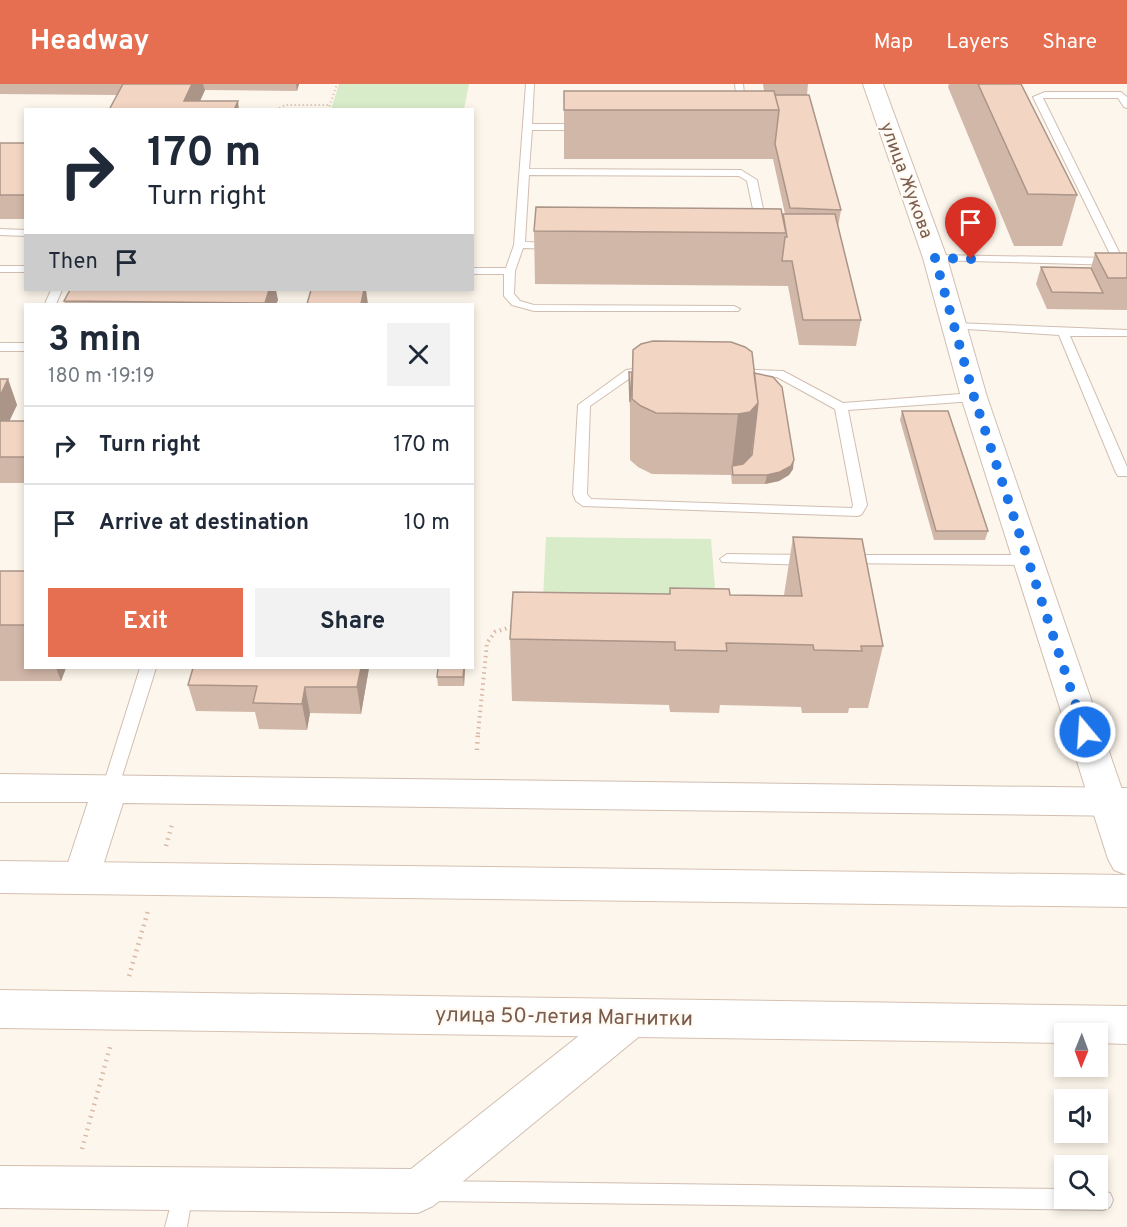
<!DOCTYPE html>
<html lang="en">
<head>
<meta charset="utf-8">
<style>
  body { margin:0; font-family:Overpass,sans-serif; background:#f2f2f3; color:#1f2937; height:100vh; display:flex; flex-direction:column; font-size:22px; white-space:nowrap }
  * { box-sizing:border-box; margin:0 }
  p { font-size:20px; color:#747a83 }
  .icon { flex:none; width:33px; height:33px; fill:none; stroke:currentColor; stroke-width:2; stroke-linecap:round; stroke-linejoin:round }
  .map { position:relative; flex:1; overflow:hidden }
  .drawer { position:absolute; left:24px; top:219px; width:450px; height:366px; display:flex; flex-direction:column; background:#fff; border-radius:0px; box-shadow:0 3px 9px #0003 }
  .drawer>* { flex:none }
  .banner { position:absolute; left:24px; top:24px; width:450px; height:183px; border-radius:0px; box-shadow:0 3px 9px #0003; background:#fff; color:#1f2937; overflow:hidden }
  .needle { width:39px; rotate:181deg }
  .tools { position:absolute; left:1054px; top:939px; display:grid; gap:12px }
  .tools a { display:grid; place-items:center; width:54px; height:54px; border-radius:0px; background:#fff; box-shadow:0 3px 9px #0003; font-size:30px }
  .pin { position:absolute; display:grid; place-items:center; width:51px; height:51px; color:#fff; margin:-62px -26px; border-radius:50% 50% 50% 0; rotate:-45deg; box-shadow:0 0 6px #0007 }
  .pin .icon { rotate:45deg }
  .me { position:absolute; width:66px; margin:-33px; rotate:342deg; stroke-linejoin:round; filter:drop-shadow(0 0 4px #0008) }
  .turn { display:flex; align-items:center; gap:21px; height:126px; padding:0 24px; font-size:27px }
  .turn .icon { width:78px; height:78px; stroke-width:2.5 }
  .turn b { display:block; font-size:42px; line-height:51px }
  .then { display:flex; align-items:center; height:57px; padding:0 24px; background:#0003; gap:12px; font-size:22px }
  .round { display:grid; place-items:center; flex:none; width:63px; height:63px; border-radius:0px; background:#f2f2f3 }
  .headline { display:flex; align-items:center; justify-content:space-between; height:102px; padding:0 24px }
  h1 { font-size:36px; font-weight:700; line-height:45px }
  .cta { display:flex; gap:12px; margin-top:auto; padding:12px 24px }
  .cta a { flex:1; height:69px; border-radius:0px; background:#e76f51; color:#fff; font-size:24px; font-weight:700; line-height:69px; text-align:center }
  .cta a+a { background:#f2f2f3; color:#1f2937 }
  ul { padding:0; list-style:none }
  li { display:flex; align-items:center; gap:18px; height:78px; padding:0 24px; border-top:2px solid #e0e1e3 }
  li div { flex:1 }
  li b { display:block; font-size:22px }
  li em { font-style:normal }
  header { display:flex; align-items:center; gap:36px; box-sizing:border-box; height:84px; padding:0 30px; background:#e76f51; color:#fff }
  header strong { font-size:28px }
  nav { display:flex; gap:33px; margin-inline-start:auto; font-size:21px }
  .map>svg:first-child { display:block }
  .green { fill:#d8ecc9 }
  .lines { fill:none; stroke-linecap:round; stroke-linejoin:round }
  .service-casing { stroke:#d1beb0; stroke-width:2 }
  .minor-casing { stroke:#d1beb0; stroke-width:2 }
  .tertiary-casing { stroke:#d1beb0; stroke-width:2 }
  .secondary-casing { stroke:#d6c0b0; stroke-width:2 }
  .path-far2 { stroke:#d9b8a5; stroke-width:2; stroke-dasharray:1 3; stroke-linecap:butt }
  .path-far1 { stroke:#d9b8a5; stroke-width:4; stroke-dasharray:1.5 4; stroke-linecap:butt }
  .path { stroke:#d9b8a5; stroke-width:4.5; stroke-dasharray:1.5 5; stroke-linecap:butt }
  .service { fill:#fff; fill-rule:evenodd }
  .minor { fill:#fff; fill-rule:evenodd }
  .tertiary { fill:#fff; fill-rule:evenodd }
  .secondary { fill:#fff; fill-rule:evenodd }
  .wall { fill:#d1b7a8 }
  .shaded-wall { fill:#aa9588 }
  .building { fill:#f3d5c3; stroke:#aa9588; stroke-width:1.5 }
  .route { stroke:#1a73e8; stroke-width:10; stroke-dasharray:0 18 }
  .labels { text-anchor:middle; stroke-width:4.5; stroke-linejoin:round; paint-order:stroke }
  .street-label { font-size:18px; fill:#7a5c4d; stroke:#fffaf3 }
  .near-street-label { font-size:21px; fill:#7a5c4d; stroke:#fffaf3 }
</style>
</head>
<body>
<header>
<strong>Headway</strong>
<nav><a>Map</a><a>Layers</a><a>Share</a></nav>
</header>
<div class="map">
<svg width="1127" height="1143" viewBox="0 0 1127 1143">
  <rect width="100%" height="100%" fill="#fdf6ec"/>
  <!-- green -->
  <path class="green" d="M339,0H469L464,25H331Z
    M546,453L711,455L716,517L543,515Z"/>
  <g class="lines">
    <defs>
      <path id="service" d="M526,0H534L532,40H583L588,43L583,46H532L529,85L741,86L757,96L767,144L762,147L757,144L747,97L739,92L529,91L525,158L555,159L560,162L555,165L523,164L515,187L514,210L520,217L534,221L734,222L740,225L738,227H534L512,221L504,212V190H472V184H506L514,161Z
        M735,0H743L746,29L738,27Z
        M1045,8H1121L1127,13V24L1124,23L1118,14H1043L1124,178L1119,181L931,176V172L935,171L1112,174L1033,13Z
        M0,145L26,146V152L0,151Z
        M0,182H26V188H0Z
        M51,206H62L56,220H45Z
        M955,239L1127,246V252H1070L1127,383V392H1118L1116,389L1059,251L951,244L949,242Z
        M0,259H26V267H0Z
        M647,283L653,287L651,290L633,292L590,322L587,410L591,415L852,424L853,421L835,325L777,293L734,292L730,291V285L783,287L843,319L974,309L980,313L974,317L848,326L867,421L862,430L858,432L583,422L576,417L573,410L578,321L626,286Z
        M727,470L809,471L816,476L809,481L722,478L720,475Z
        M845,471H1028L1035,476L1028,481L840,479L838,476Z
        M140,584H156L118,705L116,710L110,711L104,710L102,705Z
        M431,1097L1065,1105V1114H1098V1106L1110,1109L1113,1116L1110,1123L1103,1126L431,1117L424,1114L421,1107L424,1100Z
        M183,1098L190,1101L193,1108L187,1143H165L176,1101Z"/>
      <path id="minor" d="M0,690L1127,704V732L123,719L99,794L94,805L81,809L68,805L63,794L88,718H0Z
        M633,915L647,920L653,933L647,946L433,1122L418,1129L0,1124V1082L411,1085L619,920Z"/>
      <path id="tertiary" d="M863,0H883L947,174L987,313L1127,720V791L1114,786L1108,775L961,313L923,174Z"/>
      <path id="secondary" d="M0,777L1127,791V823L0,809Z
        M0,906L1127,922V960L1098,959V950H1065V959L0,944Z"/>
    </defs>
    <!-- service casing -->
    <use href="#service" class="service-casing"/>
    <!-- minor casing -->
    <use href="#minor" class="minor-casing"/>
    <!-- tertiary casing -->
    <use href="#tertiary" class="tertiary-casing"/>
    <!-- secondary casing -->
    <use href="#secondary" class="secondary-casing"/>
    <!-- path-far2 -->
    <path class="path-far2" d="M276,26L285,21H330
      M328,26L337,0"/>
    <!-- path-far1 -->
    <path class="path-far1" d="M478,650L487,559L495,548L514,542"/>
    <!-- path -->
    <path class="path" d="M477,666L478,648
      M166,762L173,737
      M129,892L148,827
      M82,1065L110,963"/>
    <!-- service -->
    <use href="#service" class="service"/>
    <!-- minor -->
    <use href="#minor" class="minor"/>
    <!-- tertiary -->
    <use href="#tertiary" class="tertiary"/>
    <!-- secondary -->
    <use href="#secondary" class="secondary"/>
  </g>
  <!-- wall -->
  <path class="wall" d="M0,0H299L297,7L205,6L200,17L117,11L0,10Z
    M763,0H808L807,11L841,126L838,143L861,236L856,262L799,261L788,202L535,200L534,147L782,132L785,130L773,75H564V7H764Z
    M949,0H1021L1077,111L1062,162H1014L948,3Z
    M0,59H26V135H0Z
    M1095,169H1127V226L1047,225L1036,200L1041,183L1091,184Z
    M278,216L276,220H65L64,217Z
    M633,266L754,289L793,385L789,391L779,397L765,400H732L731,391L652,390L638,383L630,376V327L629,296V288H632Z
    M0,295H8L17,321L9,337H26V399H0Z
    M902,327L988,447L985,456H934L900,336Z
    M793,453L883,562L868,624H849L848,629H802L801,623L720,621L719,629L670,628L669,621L512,617L510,555L669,510L670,504L730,511H784Z
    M0,487H26V584H66L61,597H0Z
    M369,584L361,630L310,629L307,646L259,645L255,628L196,627L188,601Z
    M465,584L464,602H438L437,593Z"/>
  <!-- shaded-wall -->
  <path class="shaded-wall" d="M192,0H203L205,6L196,26L184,17Z
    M296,0H299L297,7Z
    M238,17L239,26H234Z
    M269,206H276L278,216L276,220H265Z
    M364,206H366L368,220H361Z
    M8,295L17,321L0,357V312Z
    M758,319L750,380L732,382L738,330Z
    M794,376L793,385L789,391L779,397L765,400L767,391Z
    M56,584H66L61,597Z
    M361,584H369L361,630L357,603Z
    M464,584H465L464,602L463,593Z
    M305,603L310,629L307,646L302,620Z"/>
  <!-- building -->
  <path class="building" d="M123,0H192L184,17H238L234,26H109Z
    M978,0H1021L1077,111L1028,110Z
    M564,7H774L779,26H564Z
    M775,11H809L841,126L790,124L775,60L779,26Z
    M0,59H26V111H0Z
    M536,123L781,125L786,149L534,147Z
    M783,130H835L861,236H803L792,177H782L785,153H787Z
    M1095,169H1127V194H1108Z
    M1041,183L1091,184L1103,209L1052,208Z
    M70,206H269L265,219L64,217Z
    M311,206H364L361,220H307Z
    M653,257L731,258L745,263L752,268L758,319L750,328L738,330L656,329L641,322L632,315L633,266L641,260Z
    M629,288H632L630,318Z
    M754,289L773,293L782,303L794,376L791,382L780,388L767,391H733L732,382L743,380L752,371L758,319Z
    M0,295H8L0,312Z
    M902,327H948L988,447H936Z
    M0,337H26V373H0Z
    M793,453L862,455L883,562H861L862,567L814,566L813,561L726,559L727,567L675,566V558L510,555L513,508L670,510V504L729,505L730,511L802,512Z
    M0,487H26V541H0Z
    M193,584H361L357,603H305L302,620L253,619L257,602L188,601Z
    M438,584H464L463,593H437Z"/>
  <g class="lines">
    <!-- route -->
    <path class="route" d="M971,175L935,174L974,313L1085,648"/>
  </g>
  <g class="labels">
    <!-- street labels -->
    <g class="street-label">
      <text transform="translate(907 96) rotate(70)" y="6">улица Жукова</text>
    </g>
    <!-- near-street labels -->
    <g class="near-street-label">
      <text transform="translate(564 932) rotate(1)" y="7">улица 50-летия Магнитки</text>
    </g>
  </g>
</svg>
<div class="tools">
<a><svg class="needle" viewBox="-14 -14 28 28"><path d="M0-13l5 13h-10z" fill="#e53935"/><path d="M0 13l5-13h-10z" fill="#747a83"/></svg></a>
<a><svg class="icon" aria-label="sound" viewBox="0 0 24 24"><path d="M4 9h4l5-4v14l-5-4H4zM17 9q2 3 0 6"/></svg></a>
<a><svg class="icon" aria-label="search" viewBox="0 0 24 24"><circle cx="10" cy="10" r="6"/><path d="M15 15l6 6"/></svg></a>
</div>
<div class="pin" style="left:971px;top:175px;background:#d93025"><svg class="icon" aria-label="arrive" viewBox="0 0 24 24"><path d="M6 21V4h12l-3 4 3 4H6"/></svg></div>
<svg class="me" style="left:1085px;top:648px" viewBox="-20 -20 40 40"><circle r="17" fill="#1a73e8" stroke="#fff" stroke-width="3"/><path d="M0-11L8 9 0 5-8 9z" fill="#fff"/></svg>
<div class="banner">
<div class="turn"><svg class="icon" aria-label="right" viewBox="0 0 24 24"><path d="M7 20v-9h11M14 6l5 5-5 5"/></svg><div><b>170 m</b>Turn right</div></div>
<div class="then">Then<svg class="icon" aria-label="arrive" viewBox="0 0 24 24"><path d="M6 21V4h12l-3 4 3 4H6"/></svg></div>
</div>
<section class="drawer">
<div class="headline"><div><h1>3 min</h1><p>180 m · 19:19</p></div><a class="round"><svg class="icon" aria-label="close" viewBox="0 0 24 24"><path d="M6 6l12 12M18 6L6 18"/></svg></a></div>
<ul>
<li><svg class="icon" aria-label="right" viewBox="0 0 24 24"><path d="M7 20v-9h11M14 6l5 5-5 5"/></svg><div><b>Turn right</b></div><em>170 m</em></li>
<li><svg class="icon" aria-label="arrive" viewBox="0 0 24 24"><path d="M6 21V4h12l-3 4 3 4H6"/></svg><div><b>Arrive at destination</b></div><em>10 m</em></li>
</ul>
<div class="cta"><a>Exit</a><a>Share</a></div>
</section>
</div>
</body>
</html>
